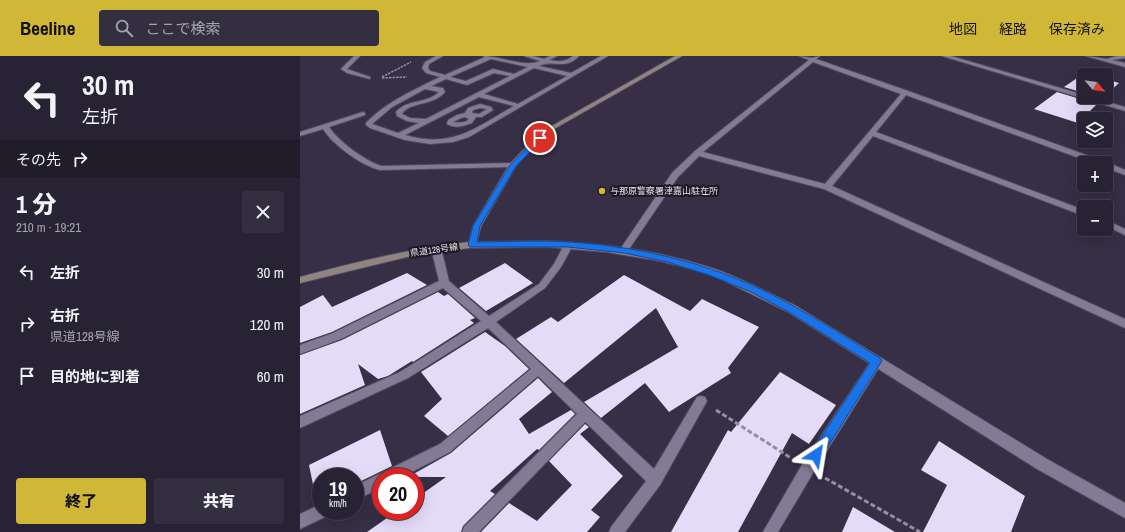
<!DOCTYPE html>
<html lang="ja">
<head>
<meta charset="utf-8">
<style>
  body { margin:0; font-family:"Archivo Narrow","Noto Sans JP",sans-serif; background:#342f40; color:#f1f3f6; height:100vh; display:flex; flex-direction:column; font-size:15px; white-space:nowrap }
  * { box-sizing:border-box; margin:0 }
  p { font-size:13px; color:#a5a4ac }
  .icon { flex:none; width:22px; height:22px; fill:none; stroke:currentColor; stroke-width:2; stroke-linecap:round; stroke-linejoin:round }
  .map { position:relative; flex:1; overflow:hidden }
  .panel { display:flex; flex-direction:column; background:#282334; width:300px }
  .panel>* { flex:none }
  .guide { background:#282334; color:#f1f3f6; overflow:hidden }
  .needle { width:26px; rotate:118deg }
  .buttons { position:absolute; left:777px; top:12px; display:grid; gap:8px }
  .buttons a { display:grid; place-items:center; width:36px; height:36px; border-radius:4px; background:#282334; box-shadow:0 4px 16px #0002,0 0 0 1px #44404f; font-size:20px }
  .speed { position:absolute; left:12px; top:412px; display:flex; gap:8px; font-size:20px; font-weight:700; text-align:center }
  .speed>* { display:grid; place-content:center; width:52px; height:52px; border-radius:50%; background:#282334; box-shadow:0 4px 16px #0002,0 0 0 1px #44404f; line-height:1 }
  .speed small { font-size:10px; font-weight:400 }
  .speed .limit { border:6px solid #d22; background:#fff; color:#111 }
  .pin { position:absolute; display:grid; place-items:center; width:34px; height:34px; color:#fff; margin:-17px; border:2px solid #fff; border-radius:50%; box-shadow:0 1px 4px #0007 }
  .me { position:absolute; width:44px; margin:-22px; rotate:33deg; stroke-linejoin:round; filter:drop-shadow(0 0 3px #0008) }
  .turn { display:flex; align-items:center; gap:14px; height:84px; padding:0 16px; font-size:18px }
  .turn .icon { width:52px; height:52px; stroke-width:2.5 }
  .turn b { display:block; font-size:28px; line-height:34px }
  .then { display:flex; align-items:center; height:38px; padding:0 16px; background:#0003; gap:8px; font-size:15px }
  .round { display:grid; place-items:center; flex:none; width:42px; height:42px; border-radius:4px; background:#342f40 }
  .summary { display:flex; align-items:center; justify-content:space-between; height:68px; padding:0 16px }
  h1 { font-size:24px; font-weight:800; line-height:30px }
  .button { display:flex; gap:8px; margin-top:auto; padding:8px 16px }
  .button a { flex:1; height:46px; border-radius:4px; background:#d1b736; color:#111; font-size:16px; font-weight:800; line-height:46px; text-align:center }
  .button a+a { background:#342f40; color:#f1f3f6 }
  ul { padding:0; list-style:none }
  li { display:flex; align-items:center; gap:12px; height:52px; padding:0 16px }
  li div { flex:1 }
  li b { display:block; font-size:15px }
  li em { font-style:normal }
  header { display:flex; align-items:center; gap:24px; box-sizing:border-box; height:56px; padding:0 20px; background:#d1b736; color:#111 }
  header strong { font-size:19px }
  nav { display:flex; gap:22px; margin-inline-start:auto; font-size:14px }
  .search { width:280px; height:36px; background:#342f40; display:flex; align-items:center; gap:10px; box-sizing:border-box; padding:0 14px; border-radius:4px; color:#a5a4ac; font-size:15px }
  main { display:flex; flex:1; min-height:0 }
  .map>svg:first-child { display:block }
  .building { fill:#e3dbf7 }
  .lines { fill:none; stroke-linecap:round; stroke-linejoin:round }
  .service-casing { stroke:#514b5e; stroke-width:2 }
  .minor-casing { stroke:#514b5e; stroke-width:2 }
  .tertiary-casing { stroke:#514b5e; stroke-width:2 }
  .secondary-casing { stroke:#514b5e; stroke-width:2 }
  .path-far1 { stroke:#948fa0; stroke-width:1.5; stroke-dasharray:2.5 1; stroke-linecap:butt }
  .path { stroke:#948fa0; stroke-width:3; stroke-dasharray:5 2.5; stroke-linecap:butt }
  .service { fill:#837b96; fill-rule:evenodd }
  .minor { fill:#837b96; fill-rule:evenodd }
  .tertiary { fill:#837b96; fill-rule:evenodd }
  .secondary { fill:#8f8481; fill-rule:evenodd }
  .route { fill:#1a73e8; stroke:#114b97 }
  .poi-dot { fill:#d1b736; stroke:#1c1923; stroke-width:1.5 }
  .labels { text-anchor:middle; stroke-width:4; stroke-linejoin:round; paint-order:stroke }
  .far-poi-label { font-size:9px; fill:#e4e0ee; stroke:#1c1923; text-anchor:start }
  .far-street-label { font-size:9px; fill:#e4e0ee; stroke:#1c1923 }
</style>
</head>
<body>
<header>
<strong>Beeline</strong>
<div class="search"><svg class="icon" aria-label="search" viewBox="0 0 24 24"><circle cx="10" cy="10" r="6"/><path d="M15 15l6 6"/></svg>ここで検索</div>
<nav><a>地図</a><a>経路</a><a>保存済み</a></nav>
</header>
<main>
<section class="panel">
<div class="guide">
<div class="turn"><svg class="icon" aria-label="left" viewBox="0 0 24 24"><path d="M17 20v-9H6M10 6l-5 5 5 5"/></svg><div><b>30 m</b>左折</div></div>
<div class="then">その先<svg class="icon" aria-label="right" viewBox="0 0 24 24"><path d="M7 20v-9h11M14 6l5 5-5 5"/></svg></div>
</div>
<div class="summary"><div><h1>1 分</h1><p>210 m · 19:21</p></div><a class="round"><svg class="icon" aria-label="close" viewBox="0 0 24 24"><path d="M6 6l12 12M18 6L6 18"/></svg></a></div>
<ul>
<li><svg class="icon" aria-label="left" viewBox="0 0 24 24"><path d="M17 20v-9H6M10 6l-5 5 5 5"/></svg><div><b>左折</b></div><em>30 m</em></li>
<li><svg class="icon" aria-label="right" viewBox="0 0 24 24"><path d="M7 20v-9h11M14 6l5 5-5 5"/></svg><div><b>右折</b><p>県道128号線</p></div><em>120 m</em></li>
<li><svg class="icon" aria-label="arrive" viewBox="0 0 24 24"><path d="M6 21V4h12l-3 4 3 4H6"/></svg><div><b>目的地に到着</b></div><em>60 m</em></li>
</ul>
<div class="button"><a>終了</a><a>共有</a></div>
</section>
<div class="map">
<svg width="825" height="476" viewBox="0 0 825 476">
  <rect width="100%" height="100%" fill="#362f45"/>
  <!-- building -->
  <path class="building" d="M783,18L789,19H784V37L764,31Z
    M806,23L819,27L806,39Z
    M757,36L797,48L778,67L734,53Z
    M205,207L233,227L186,255L159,232Z
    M107,217L127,229L32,276L0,287V251L23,239L32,251Z
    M324,219L390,255L402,243L459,271L428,312L431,317L369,356L345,327L301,362L284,346L378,291L356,252L264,327L216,283L251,261L258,266Z
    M138,236L144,240L148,238L175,262L170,264L174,267L113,306L112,305L88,320L78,323L58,308L65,329L0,358V299L42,284Z
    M185,276L205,290L229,313L148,380L124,360L142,343L121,316Z
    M480,316L536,349L509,388L492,377L438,476H371L428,374L431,376Z
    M238,322L252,336L219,363L229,378L271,354L275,358L239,394L237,393L190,435L195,438L163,470L161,476H67L97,455H115V443L146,421H108L151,397Z
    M285,368L289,371L280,378L323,420L291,454L300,461L287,476H181L209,447L237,465L272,429L249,405Z
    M80,374L92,410L55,428V421H21V446L17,448L9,409Z
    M639,385L725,440L711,476H623L647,429L621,414Z
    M553,451L595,476H542Z"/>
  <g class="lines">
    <defs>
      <path id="service" d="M136,0H143L129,8L128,12L130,15L145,19L185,1L183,0C199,0 226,12 240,5L224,0H233L244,3L250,0H257L249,4C258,6 266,6 273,0H279C265,15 253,3 239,10L271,17L301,0H308L169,81L153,86L130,88L105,84L70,72L66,69V67C86,46 114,34 140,21L126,17L122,12L125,6ZM191,3L228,11L214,18L193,13L166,25L150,21ZM234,12L267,20L218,48L184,38ZM194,17L210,20L126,63L110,62L102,58C108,46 133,50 145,36L143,32L131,30L146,23L167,29ZM125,33L139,36C127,48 107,43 96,56L97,60L107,65L119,67L98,77L72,68L92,51ZM179,41L214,50C175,72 152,93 105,79Z
        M180,48L191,51L193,54L182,61H176L172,67C164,70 155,73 147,68L148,64L157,59L165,57L168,52ZM180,52L187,53L179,58L172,57L173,54ZM165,61L169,63C166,67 159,67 153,66L161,62Z
        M63,56L65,57V59L29,71C39,86 64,104 81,110L213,107L217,109L213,111L80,114C62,110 33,89 23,73L0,80V76Z
        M577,300L581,302L583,305L581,308L513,417L478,476H463L503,407L573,302Z
        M285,352L289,354L291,358L289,362L179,476H162L164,471L281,354Z"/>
      <path id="minor" d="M54,0H60L47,13L70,21V23L47,17L41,13Z
        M499,0L512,2L520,0L516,3L608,35L803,105L804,107H793L606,39L576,76L784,154V160L573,80L532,130L825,263V272L524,133L399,100L378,121L327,196H321L319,194L321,192L372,117L395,95L509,4ZM513,6L601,38L525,128L403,96Z
        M786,0L807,3L817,0H825V2L812,4L825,7V11Z
        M805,107H809L825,114V119L806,112Z
        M806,164L825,173V179L806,170Z
        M268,186L273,189L261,211L245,232L196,266L354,413L397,341L401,340L405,341L407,345L360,429L325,476H309L311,471L346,425L238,320L150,396L102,421H81V431L55,445V430L140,388L231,313L188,272L108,322L0,372V360L100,316L181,265L143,232L41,283L0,298V289L33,277L139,225L131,192L133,190H139L141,192L149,225L189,260L239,228L254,208L265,187Z
        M21,448V455H29L27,460L0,473V458Z"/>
      <path id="tertiary" d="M642,0H651L784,39V41H791L825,51V55Z
        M246,185C303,187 361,195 415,213C443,223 469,237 496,250L747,403L825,447V462L737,413L488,256L419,222L392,213L360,205L306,196L246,191L173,192L168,189L173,186Z"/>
      <path id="secondary" d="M375,0H382L254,73L231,92L216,110L181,170L176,191L107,201L0,227V221C56,206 112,192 169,186L173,170L209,109L227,90L250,71Z"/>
    </defs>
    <!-- service casing -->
    <use href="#service" class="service-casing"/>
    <!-- minor casing -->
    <use href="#minor" class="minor-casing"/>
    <!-- tertiary casing -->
    <use href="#tertiary" class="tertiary-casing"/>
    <!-- secondary casing -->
    <use href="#secondary" class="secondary-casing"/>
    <!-- path-far1 -->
    <path class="path-far1" d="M82,21L111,6
      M82,22L107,21"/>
    <!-- path -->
    <path class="path" d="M416,354L491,402
      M525,422L620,476"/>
    <!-- service -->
    <use href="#service" class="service"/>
    <!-- minor -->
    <use href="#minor" class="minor"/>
    <!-- tertiary -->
    <use href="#tertiary" class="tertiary"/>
    <!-- secondary -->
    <use href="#secondary" class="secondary"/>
  </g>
  <!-- route -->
  <path class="route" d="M238,80L244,82L216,110L180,170L177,186C207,186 238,184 268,186C333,190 398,204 456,231C500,251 540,278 580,302L582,305L580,308L520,403L516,405L512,403L510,399L512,395L570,307L489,256L449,235L409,219L367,206L324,197L268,191H170L168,189L173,170L210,109Z"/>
  <!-- markers -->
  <circle class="poi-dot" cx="302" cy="135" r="4"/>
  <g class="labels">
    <!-- far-poi labels -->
    <g class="far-poi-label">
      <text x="310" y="138">与那原警察署津嘉山駐在所</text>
    </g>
    <!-- far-street labels -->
    <g class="far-street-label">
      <text transform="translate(134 194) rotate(-8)" y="3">県道128号線</text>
    </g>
  </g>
</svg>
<div class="buttons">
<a><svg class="needle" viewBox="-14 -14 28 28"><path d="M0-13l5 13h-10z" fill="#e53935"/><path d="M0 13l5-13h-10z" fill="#a5a4ac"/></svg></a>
<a><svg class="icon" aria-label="layers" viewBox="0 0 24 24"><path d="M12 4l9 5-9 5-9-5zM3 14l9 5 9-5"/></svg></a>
<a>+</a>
<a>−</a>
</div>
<div class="speed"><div>19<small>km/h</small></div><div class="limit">20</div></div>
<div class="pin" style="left:240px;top:82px;background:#d93025"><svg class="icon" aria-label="arrive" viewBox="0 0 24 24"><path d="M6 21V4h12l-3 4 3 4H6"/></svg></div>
<svg class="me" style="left:516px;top:399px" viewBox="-20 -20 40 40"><path d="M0-17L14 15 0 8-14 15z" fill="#1a73e8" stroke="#fff" stroke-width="4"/></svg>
</div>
</main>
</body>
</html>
